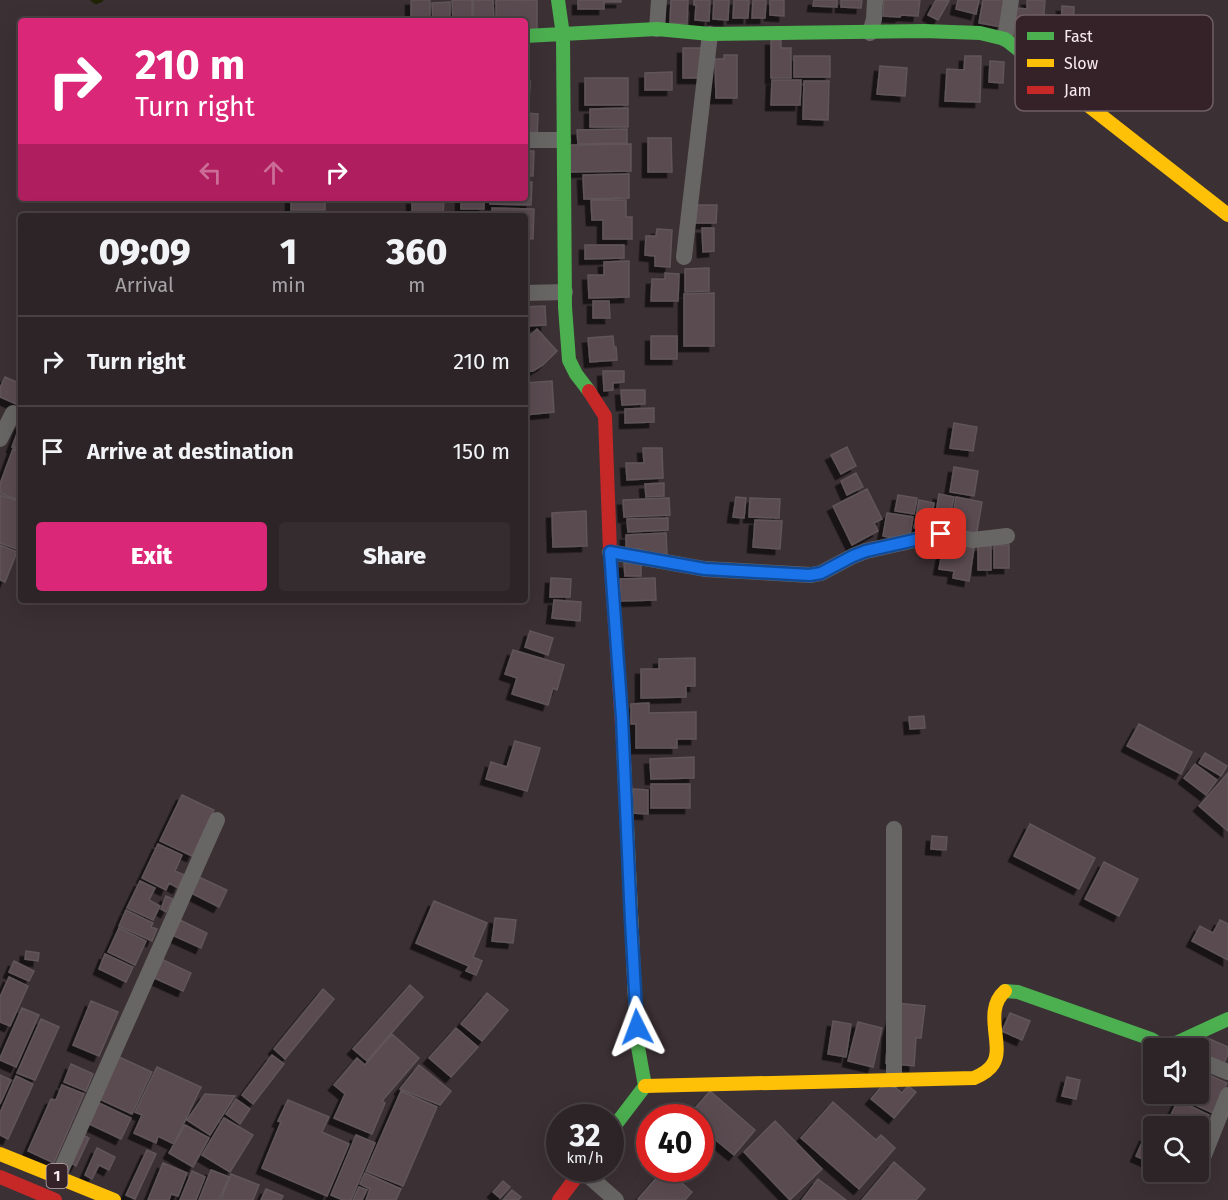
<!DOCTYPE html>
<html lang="en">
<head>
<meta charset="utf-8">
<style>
  body { margin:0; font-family:"Fira Sans",sans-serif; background:#342c2f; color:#f1f3f6; height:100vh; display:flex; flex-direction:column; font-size:22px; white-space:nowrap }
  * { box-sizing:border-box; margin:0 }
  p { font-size:20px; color:#a6a4a7 }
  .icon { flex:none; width:33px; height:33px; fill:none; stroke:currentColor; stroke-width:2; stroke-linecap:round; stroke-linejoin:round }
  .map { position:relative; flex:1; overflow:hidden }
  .details { position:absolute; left:18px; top:213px; width:510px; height:390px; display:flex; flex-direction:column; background:#2c2427; border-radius:6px; box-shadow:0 6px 24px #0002,0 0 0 2px #484144 }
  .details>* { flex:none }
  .guide { position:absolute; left:18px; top:18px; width:510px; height:183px; border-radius:6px; box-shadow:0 6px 24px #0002,0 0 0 2px #484144; background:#db2777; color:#fff; overflow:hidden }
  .controls { position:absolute; left:1143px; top:1038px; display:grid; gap:12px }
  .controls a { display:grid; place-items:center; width:66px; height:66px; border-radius:6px; background:#2c2427; box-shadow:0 6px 24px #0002,0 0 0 2px #484144; font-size:30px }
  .speed { position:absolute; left:546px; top:1104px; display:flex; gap:12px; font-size:30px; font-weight:700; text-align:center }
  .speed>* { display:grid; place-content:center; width:78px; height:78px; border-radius:50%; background:#2c2427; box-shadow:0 6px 24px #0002,0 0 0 2px #484144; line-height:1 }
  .speed small { font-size:15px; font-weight:400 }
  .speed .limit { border:9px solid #d22; background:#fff; color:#111 }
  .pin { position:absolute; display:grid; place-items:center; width:51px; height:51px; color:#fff; margin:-26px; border-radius:12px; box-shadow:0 3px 9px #0006 }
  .me { position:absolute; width:66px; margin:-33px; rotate:357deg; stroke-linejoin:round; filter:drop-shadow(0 0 4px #0008) }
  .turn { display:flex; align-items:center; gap:21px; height:126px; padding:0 18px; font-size:27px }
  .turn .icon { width:78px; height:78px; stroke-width:2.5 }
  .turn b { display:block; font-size:42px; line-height:51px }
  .lanes { display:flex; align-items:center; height:57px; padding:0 18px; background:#0003; justify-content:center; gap:30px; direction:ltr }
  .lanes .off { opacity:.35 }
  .eta { display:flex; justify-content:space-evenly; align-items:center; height:102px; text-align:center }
  .eta b { font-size:36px; font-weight:800; line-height:42px }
  .action { display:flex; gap:12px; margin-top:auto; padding:12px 18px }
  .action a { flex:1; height:69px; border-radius:6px; background:#db2777; color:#fff; font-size:24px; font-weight:800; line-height:69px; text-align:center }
  .action a+a { background:#342c2f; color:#f1f3f6 }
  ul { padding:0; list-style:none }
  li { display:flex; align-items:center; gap:18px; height:90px; padding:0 18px; border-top:2px solid #484144 }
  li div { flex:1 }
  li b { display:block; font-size:22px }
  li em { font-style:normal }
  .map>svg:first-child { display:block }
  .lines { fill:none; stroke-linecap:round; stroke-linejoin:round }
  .stream { stroke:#202405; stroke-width:4.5 }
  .building { fill:#5a4b51; stroke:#60565a; stroke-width:1.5; filter:url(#shadow) }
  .street { stroke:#686665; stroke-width:16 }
  .fast { stroke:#4caf50; stroke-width:14 }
  .slow { stroke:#ffc107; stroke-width:14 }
  .jam { stroke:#c62828; stroke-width:14 }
  .route-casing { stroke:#114b97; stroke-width:15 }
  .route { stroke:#1a73e8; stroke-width:10 }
  .labels { text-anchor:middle; stroke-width:6; stroke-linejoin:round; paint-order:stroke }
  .shield { fill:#352229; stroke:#beafb4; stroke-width:1.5 }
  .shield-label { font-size:15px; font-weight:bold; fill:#f9ecf0 }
  .key { fill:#352229; stroke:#705f65; stroke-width:1.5 }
  .key-label { font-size:16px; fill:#f9ecf0 }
</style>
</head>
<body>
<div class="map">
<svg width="1228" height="1200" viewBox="0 0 1228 1200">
  <defs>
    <filter id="shadow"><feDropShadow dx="-5.5" dy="5.5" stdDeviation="0" flood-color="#0009"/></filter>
  </defs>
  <rect width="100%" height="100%" fill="#3b3034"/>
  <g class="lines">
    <!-- stream -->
    <path class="stream" d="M93,0L96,2L101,0"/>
  </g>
  <!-- building -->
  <path class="building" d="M411,0H430V21H411Z
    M452,0H472V21H453Z
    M473,0H493L494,21H473Z
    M496,0H537V31H525V21H496Z
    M578,0H621V2H604V9H578Z
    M671,0H688L687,24L670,23Z
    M694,0H710L709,21L695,20L696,5H694Z
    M714,0H729L728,20L713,19Z
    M734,0H749L748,18H733Z
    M753,0H766L765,18H752Z
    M770,0H784V16L770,15Z
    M814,0H837V7L813,6Z
    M841,0H862L861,8L841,7Z
    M880,0H920L918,16L901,15L900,17L883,16L884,0Z
    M936,0L949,1L938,20L928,15Z
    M958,0H979L976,14L956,9Z
    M983,0H1006L1001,27L979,23Z
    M1027,0H1045L1043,25L1015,23L1016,8L1027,9Z
    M450,2V21H433L432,3Z
    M1062,6L1074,7L1073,32H1061Z
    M771,40H781V48H791V78H771Z
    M683,48H702V78H683Z
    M724,55H737V98H716L715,59H724Z
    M794,56H830V77H794Z
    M965,56H981L980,102L945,101L947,69L964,70Z
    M990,61L1004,62L1003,83L989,82Z
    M880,66L907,68L905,96L877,94Z
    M672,72V90H645V73Z
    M585,78H628V105H585Z
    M772,80H801L800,105H771Z
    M525,81H530L529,104H525Z
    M804,81H829L828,120L803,119Z
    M628,108V127H590V109Z
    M525,113L538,114L537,138L525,137Z
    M627,129V143L578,144L577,130Z
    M648,138H671L672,172H648Z
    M631,144V171L570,172V145Z
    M525,151H534L533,176H525Z
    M629,174V198L584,199L583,175Z
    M525,182H532L531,205L490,204V198H525Z
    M291,198H325V210H291Z
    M461,198H484V209H461Z
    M412,199H444L443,216H412Z
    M591,200H626V217H632V239H603V220H592Z
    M697,205H717L716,223H696Z
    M492,208L534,209L533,239L525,238V216H492Z
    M702,228H714V251L703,252Z
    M657,229L672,230L670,267L655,266V256L645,255L646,236H656Z
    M585,245H624V258L585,259Z
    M629,261V297L589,298L588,275H604V262Z
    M709,268V291L685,292V269Z
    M665,273L679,274L678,301H651L652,279H665Z
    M714,293V346H684V294Z
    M593,301H609L610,318H593Z
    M545,306L546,325L525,326V307Z
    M537,329L557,351L543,365L533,371L525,372V340Z
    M613,336L614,347H616L617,360L590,362L588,338Z
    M651,336H677V359H651Z
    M603,371H624V382L613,383V390L604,391Z
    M5,377L21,384V406L0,397V388Z
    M552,381L554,412L525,415V383Z
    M621,390H645V404L622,405Z
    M654,408V422L625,423V409Z
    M21,423V450L12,447Z
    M954,423L977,427L973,451L950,448Z
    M847,447L856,466L841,474L831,455Z
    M643,448H662L663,478L627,480L626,463H644Z
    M13,449L21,452V501L0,493V484Z
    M954,467L978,471L974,496L950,492Z
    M856,473L863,487L847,495L841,481Z
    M664,483V496L646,497L645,484Z
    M867,489L882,519L874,523L878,531L852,545L833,506Z
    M939,494L954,497L948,527L934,525Z
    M0,495L21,502V539L17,549L0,543Z
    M898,495L917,498L914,514L895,511Z
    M736,497L746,498L744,518L733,517Z
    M956,497L982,502L976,537L955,533L958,523L952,522Z
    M669,498L670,515L624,517L623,500Z
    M750,498L780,499L779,518L749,517Z
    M919,500L934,503L929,531L914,528Z
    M586,511L587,546L553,547L552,513Z
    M887,513L913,517L909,541L883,536Z
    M668,518V530L628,532L627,519Z
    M755,520L782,521L780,549L753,547Z
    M666,533L667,554L642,555V549H626V535Z
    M944,543L974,548L969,581L953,578L954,571L939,569Z
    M0,545L17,552L5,582L0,580Z
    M994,545H1009V568H994Z
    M978,546H991V570H978Z
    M624,563H641V576H625Z
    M551,578L571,579L570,597H550Z
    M655,578L656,600L620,601V579Z
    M554,600L581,602L580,621L552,618Z
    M530,631L553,638L548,655L525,647Z
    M513,650L564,665L557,690L553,688L548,705L512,694L517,678L505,674Z
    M695,658V686H686V697L641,698V669H659V659Z
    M649,703V713L696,712V739H677V748H636V724H631V704Z
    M924,716L925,728L910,729L909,717Z
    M1139,724L1192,752L1181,774L1127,746Z
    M515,741L540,748L527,791L486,779L491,762L507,767Z
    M1205,753L1227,766L1221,776L1199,763Z
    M694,757V778L651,779L650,759Z
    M1195,764L1217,780L1206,795L1184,778Z
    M1228,773V831L1199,806Z
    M651,784H690V808H651Z
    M633,789L648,790V814L632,813Z
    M182,795L214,810L192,856L160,841Z
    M1030,824L1095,858L1079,889L1014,856Z
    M932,836L947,837L946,850L931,849Z
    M158,844L182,855L175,871L184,875L178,888L169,883L166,890L142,878Z
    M1104,862L1138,879L1119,916L1085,899Z
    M199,877L227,890L219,907L191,893Z
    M140,881L155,888L149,900L160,906L153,920L127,908Z
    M166,896L173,899L166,912L161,909Z
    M434,901L487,923L473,957L482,961L476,975L466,971L469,966L416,943Z
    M126,910L153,923L151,927L157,929L152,941L119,926Z
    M495,918L516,920L513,943L492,941Z
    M180,920L207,933L201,948L172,935Z
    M1220,920L1228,924V960L1192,941L1200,926L1213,933Z
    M119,928L146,941L135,965L108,952Z
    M26,951L39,953L38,961L25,959Z
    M105,954L133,967L126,982L99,969Z
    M161,959L191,973L183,991L152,977Z
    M14,961L34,971L29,981L9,972Z
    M9,977L28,986L10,1026L0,1022V997Z
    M410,985L423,997L367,1061L353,1049Z
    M323,989L334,999L285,1059L274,1049Z
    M487,993L508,1010L482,1041L461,1024Z
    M91,1001L118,1012L99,1056L73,1045Z
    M896,1003L925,1006L921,1038H916L914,1066L886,1063L888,1033Z
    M22,1008L39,1015L16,1067L0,1060V1058Z
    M1010,1013L1030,1021L1022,1040L1002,1031Z
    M41,1019L59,1027L35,1080L17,1073Z
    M833,1021L851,1024L846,1057L828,1054Z
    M858,1022L882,1028L873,1067L848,1061Z
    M456,1028L478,1047L451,1077L429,1058Z
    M392,1034L419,1058L382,1101L385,1103L372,1134L334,1118L345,1094L334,1085L357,1058L365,1065Z
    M1205,1037L1228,1047V1054L1224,1063L1198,1052Z
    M272,1055L284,1064L253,1104L242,1095Z
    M117,1056L152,1072L132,1114L97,1098Z
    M71,1064L93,1074L86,1091L64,1082Z
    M419,1065L451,1091L440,1105L400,1089Z
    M157,1067L201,1087L174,1144L158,1136L156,1143L134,1133L142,1115L135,1112Z
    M1198,1070L1227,1083L1213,1113L1171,1094H1198Z
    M0,1075L11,1080L0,1104Z
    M16,1076L33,1084L8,1139L0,1135V1113Z
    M1067,1077L1080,1080L1076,1099L1062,1096Z
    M62,1085L84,1094L54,1163L28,1151L51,1099L56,1100Z
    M892,1085L902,1093L908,1086L916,1092L894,1118L871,1099L882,1086Z
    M401,1091L437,1107L403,1186L366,1171Z
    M710,1091L755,1130L734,1155L700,1127V1118H689L688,1116Z
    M205,1094L235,1096L210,1135L187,1120Z
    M236,1099L250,1109L240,1124L226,1114Z
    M288,1100L329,1117L322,1132L349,1144L327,1196L262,1168L281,1122L278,1121Z
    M1178,1100L1209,1115L1202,1130L1198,1128V1126H1195L1171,1115Z
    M833,1102L876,1140L881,1135L895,1148L859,1189L801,1138Z
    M99,1103L131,1118L121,1139L89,1124Z
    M1158,1115L1181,1126H1154V1136L1149,1133Z
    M224,1118L253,1135L230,1172L202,1155Z
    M775,1121L822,1169L790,1200L744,1152Z
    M185,1125L209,1138L193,1167L169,1153Z
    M81,1134L89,1138L76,1166L67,1161Z
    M356,1135L375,1143L351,1200H343L331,1195Z
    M1145,1136L1154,1140V1164L1136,1156Z
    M97,1148L115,1157L109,1170L99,1165L92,1179L85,1175Z
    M147,1150L156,1154L135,1199L126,1195Z
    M894,1162L925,1189L916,1200H862Z
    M163,1163L187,1173L178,1196L171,1194L169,1200H148Z
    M665,1168L692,1192L685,1200H639L638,1199Z
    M211,1170L229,1177L219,1200H199Z
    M192,1171L205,1177L196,1200H180Z
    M365,1173L401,1189L396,1200H366L370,1189L360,1184Z
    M231,1174L259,1185L253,1200H221Z
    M818,1179L846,1200H802Z
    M503,1181L510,1187L500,1198L493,1192Z
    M359,1187L367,1190L362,1200H353Z
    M266,1189L283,1196L281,1200H261Z
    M512,1190L521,1197L518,1200H503Z"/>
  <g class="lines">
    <!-- street -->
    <path class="street" d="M657,29L659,0
      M870,33L874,19L875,0
      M1005,39L1011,0
      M525,140H563
      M684,257L710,34
      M525,294L526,293L565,292
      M0,439L13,413
      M610,552L705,569L811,575L821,573L853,556L866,551L941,534L973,540L1007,536
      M1198,1060L1228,1072
      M894,1080V829
      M1200,1165L1228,1095
      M582,1170L616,1200
      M58,1177L217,820"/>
    <!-- fast -->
    <path class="fast" d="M558,0L563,35L565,307L569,360L576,374L589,391
      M525,36L657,29L710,34L924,31L980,33L1005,39L1080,99
      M1005,991L1018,992L1151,1039L1165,1048L1228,1019
      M610,1132L645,1086L638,1047L636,1020"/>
    <!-- slow -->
    <path class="slow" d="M1080,99L1228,215
      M623,741L636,1020
      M645,1086L974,1078C981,1075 989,1071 993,1064C1005,1046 982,1011 1005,991
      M0,1154L114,1200"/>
    <!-- jam -->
    <path class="jam" d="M589,391L605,416L610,552L623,741
      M0,1177L55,1200
      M559,1200L583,1168"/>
  </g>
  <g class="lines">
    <defs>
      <path id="route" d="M637,1027L631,921L622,718L610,552L705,569L810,575L821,573L853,556L866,551L941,534"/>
    </defs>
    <!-- route casing -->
    <use href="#route" class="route-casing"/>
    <!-- route -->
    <use href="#route" class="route"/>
  </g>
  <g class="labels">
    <!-- shield labels -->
    <rect class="shield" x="46.5" y="1164" width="21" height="24" rx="4.5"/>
    <g class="shield-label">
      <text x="57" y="1181">1</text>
    </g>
  </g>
  <!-- legend -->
  <rect x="1015" y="15" width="198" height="96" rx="9" class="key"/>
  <rect x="1027" y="32" width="27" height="8" fill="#4caf50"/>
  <rect x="1027" y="59" width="27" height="8" fill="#ffc107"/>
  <rect x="1027" y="86" width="27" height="8" fill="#c62828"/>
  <g class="key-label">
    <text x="1064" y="42">Fast</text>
    <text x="1064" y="69">Slow</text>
    <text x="1064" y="96">Jam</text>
  </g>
</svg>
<div class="controls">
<a><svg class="icon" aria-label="sound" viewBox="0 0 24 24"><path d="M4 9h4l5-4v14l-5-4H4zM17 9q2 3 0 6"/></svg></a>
<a><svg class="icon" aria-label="search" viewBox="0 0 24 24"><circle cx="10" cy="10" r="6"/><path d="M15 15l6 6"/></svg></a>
</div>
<div class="speed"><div>32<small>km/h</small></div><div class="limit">40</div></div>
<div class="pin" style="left:941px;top:534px;background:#d93025"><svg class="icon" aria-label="arrive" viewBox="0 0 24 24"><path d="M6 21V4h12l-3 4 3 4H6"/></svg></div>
<svg class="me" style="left:637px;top:1027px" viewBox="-20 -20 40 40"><path d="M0-17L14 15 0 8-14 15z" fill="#1a73e8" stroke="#fff" stroke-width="4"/></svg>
<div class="guide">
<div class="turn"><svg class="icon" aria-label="right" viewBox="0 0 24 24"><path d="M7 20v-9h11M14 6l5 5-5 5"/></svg><div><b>210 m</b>Turn right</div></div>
<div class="lanes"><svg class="icon off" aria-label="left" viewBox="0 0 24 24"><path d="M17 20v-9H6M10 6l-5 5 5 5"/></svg><svg class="icon off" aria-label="ahead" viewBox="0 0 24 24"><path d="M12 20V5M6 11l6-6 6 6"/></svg><svg class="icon" aria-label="right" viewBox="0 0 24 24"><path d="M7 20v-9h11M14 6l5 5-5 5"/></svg></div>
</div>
<section class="details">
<div class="eta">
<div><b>09:09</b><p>Arrival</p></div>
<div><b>1</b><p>min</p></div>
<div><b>360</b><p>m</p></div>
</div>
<ul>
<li><svg class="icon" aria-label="right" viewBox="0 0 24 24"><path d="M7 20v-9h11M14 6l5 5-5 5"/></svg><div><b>Turn right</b></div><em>210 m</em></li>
<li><svg class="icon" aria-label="arrive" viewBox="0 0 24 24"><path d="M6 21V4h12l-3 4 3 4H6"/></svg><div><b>Arrive at destination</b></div><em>150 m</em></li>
</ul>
<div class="action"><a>Exit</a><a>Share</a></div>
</section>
</div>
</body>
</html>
